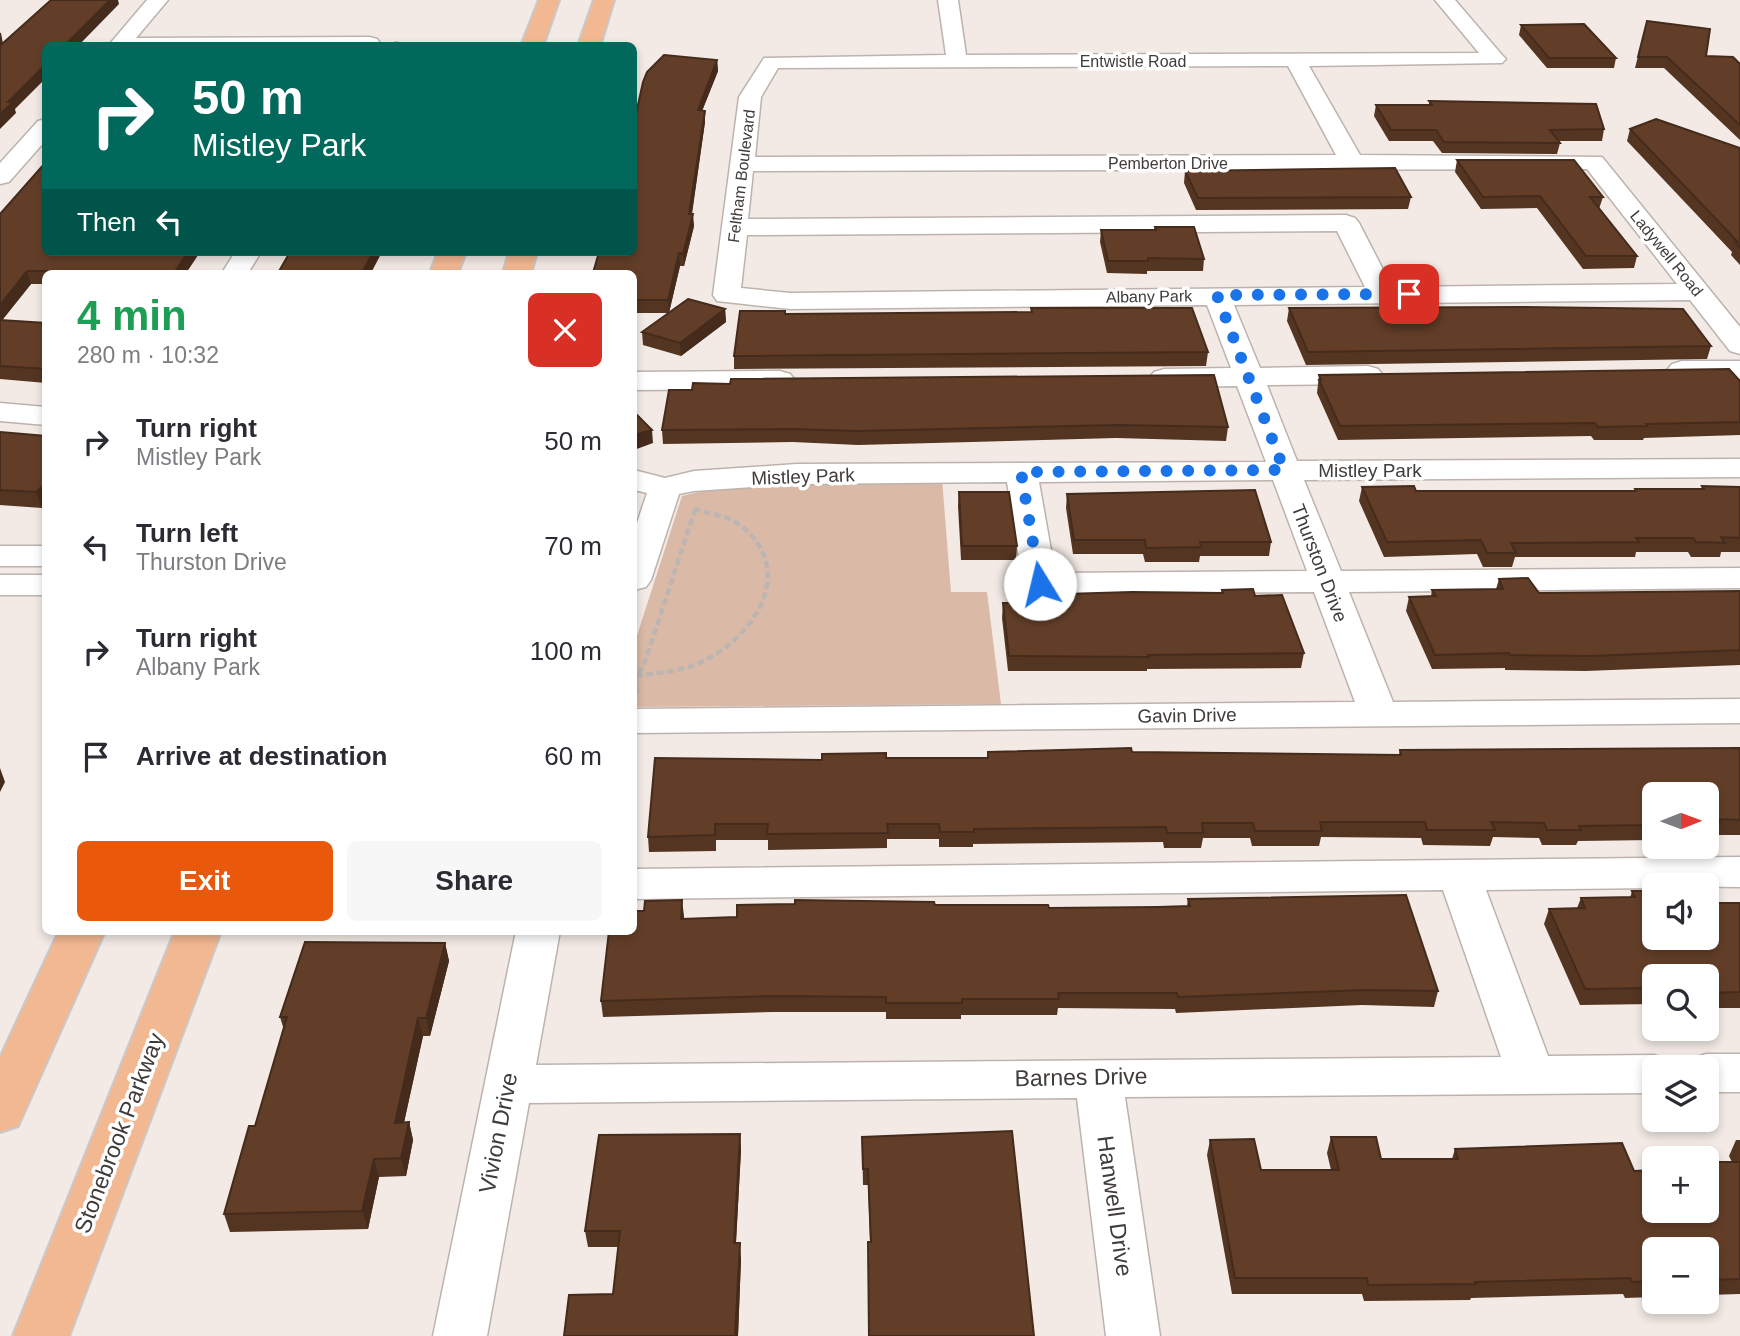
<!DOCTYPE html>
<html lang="en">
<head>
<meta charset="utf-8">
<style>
  body { margin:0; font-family:Arial,sans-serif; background:#f7f7f7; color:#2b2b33; height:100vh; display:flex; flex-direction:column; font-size:26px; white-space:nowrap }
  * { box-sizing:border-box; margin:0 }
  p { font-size:23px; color:#7c7c81 }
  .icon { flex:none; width:38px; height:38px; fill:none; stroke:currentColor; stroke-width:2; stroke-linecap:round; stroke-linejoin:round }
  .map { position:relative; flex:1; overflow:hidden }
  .drawer { position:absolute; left:42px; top:270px; width:595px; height:665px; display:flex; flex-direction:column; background:#fff; border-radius:10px; box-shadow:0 4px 10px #0003 }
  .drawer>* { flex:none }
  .guide { position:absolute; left:42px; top:42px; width:595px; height:214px; border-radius:10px; box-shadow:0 4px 10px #0003; background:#00695c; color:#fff; overflow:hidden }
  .needle { width:46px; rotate:89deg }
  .controls { position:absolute; left:1642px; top:782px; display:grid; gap:14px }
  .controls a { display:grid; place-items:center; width:77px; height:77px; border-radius:10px; background:#fff; box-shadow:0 4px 10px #0003; font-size:35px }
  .pin { position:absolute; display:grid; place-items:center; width:60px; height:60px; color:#fff; margin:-30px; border-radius:14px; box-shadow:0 4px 10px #0006 }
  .me { position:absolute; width:77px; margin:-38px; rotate:351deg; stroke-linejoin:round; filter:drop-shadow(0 0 5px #0008) }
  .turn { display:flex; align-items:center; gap:24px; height:147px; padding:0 35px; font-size:32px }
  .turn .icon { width:91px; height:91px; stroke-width:2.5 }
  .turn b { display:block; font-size:49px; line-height:60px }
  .then { display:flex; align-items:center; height:66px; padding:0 35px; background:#0003; gap:14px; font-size:26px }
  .round { display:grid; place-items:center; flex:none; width:74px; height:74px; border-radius:10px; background:#f7f7f7 }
  .overview { display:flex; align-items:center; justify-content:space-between; height:119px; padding:0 35px }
  h1 { font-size:42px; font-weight:700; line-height:52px; color:#1e9e55 }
  .cta { display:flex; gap:14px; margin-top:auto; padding:14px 35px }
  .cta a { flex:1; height:80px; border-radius:10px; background:#ea580c; color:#fff; font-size:28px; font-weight:700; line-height:80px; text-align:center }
  .cta a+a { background:#f7f7f7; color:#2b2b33 }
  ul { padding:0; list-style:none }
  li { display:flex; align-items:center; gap:21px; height:105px; padding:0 35px }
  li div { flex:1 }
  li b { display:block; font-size:26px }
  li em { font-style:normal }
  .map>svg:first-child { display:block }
  .green { fill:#dab9a6 }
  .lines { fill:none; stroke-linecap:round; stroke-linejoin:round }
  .minor-casing { stroke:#bcb3ae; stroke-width:3 }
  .major-casing { stroke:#cac8c8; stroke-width:4 }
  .path-far1 { stroke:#bcb5b1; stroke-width:2.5; stroke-dasharray:4.5 2; stroke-linecap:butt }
  .path { stroke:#bcb5b1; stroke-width:4.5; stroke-dasharray:7 3.5; stroke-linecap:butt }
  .minor { fill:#fff; fill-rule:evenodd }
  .major { fill:#f2b892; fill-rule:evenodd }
  .wall { fill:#543522 }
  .shaded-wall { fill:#452b1c }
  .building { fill:#623e28; stroke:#452b1c; stroke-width:2 }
  .route { stroke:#1a73e8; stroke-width:12; stroke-dasharray:0 21.6 }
  .labels { text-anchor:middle; stroke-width:7; stroke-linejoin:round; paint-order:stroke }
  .far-street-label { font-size:16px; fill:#403c3a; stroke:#fff }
  .street-label { font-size:19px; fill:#403c3a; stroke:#fff }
  .near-street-label { font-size:23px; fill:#403c3a; stroke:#fff }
</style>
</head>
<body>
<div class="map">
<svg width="1740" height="1336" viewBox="0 0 1740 1336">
  <rect width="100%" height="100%" fill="#f3eae5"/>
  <!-- green -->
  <path class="green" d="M942,479L951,592H987L1001,704L634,707V645L682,496L724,486Z"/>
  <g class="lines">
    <defs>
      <path id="minor" d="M147,0H168L136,38L370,37L377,39L380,43L379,46H108Z
        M938,0H958L966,55L1479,53L1435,0H1455L1502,55L1506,59L1502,63L1309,66L1360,155L1602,157L1740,327V354L1730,351L1690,300L1234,305L1260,368L1368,366L1378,369L1383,375L1378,381L1368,384L1267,385L1297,461L1740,459V477L1304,480L1341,571L1740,568V588L1349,592L1393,702L1740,699V723L634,733V709L1355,702L1314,592L1040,594L1028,591L1023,584L1007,482L797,484L694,491L679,494L651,580L646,587L634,590V532L647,493L634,490V470L665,478L694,471L797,464L1266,462L1237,386L1164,387L1154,384L1149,378L1154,372L1164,369L1231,368L1207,305L790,309L717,301L713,295L739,97L764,58L946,55ZM1288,66L1336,155L755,157L761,97L778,68ZM1587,169L1677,284L1392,287L1359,223L1355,218L1346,215L748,219L753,171ZM1337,231L1365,287L790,293L741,288L747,235ZM1273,480L1307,571L1055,573L1039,482Z
        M46,119V140L9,182L0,184V163L38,121Z
        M235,252H261L248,273H222Z
        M1682,361H1740V379H1682L1672,376L1667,370L1672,364Z
        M780,371L790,374L795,380L790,386L780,389L634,390V372Z
        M0,403L46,407V425L0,421Z
        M0,546H46V566H0Z
        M0,575H46V595H0Z
        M1740,857V887L1654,886V888L1486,890L1548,1056L1654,1055L1671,1061L1674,1068H1654V1093L1125,1097L1160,1336H1106L1077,1098L529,1103L487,1336H433L516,931H560L536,1065L1501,1057L1443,890L634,899V869Z
        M1706,1054H1740V1092H1706V1068H1685L1689,1060Z"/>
      <path id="major" d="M539,0H559L543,46H521Z
        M594,0H614L600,46H578Z
        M438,252H466L458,273H430Z
        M509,252H537L531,273H503Z
        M59,931H105L18,1126L0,1132V1058Z
        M175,931H221L69,1336H13Z"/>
    </defs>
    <!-- minor casing -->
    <use href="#minor" class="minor-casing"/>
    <!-- major casing -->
    <use href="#major" class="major-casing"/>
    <!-- path-far1 -->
    <path class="path-far1" d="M395,42L410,46"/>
    <!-- path -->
    <path class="path" d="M636,676C655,673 676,672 694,665C750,644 801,572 740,525C728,516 710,514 695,509
      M637,694L636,678L645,662L696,507"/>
    <!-- minor -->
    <use href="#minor" class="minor"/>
    <!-- major -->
    <use href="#major" class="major"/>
  </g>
  <!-- wall -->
  <path class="wall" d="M1647,21L1706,56L1740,64V140L1664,68H1635Z
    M1521,25L1616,58L1614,68H1547L1519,35Z
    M717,60L718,71L702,111L705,122L692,214L694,226L684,266H680L669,312L725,309L726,322L681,356L643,345L642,332L668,313H634V252Z
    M1429,101L1604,129L1602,141H1559L1560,143L1557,154L1442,153L1433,141H1389L1374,116L1376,105H1429Z
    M1630,129L1740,148V265L1731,255L1732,252L1627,141Z
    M1457,160L1603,197L1599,209L1637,256L1634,268L1583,269L1537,208L1481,209L1455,172Z
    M1185,171L1411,197L1408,209L1196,210L1184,183Z
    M0,214L46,252H200L186,273H46V284H31L2,320L46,323V383L0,379Z
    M1155,227L1204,259L1203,271H1147V274L1107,273L1100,242L1101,230H1154Z
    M1031,308L1208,352L1206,366L734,369V356L785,314L1031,312Z
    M1289,308L1711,346L1707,359L1306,365L1287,321Z
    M1319,375L1740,381V435L1644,438L1643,440H1594L1591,436L1338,440L1317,393Z
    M669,390L1228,427L1226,441L1116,438L858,445L793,442L663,444L662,430Z
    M0,432L46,436L42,508L0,505Z
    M1702,486L1740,487V552H1721L1720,557H1691L1688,552H1636L1635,557H1515L1512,567H1483L1477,554L1384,557L1359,501L1362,487L1416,491H1635V489H1701Z
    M959,492L1017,546L1016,560H961L958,506Z
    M1067,494L1271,542L1269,556H1200L1199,562H1145L1143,554H1073L1066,508Z
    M1499,579L1539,593L1740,591V665L1586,671L1505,670V668L1432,669L1406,611L1409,597L1431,596L1432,590L1496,589Z
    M1222,590L1255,596L1304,653L1301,668L1147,669V671H1008L1002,618L1003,603H1031V595L1221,593Z
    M1740,748V835H1716L1714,839H1706V794H1654V840L1578,841L1576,845H1542L1539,838L1493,837L1490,846L1423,845L1421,838L1321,837L1319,846H1252L1250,838H1203L1201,848H1164L1163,842L973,844V847H939V839H887V848L768,850V840H716V851L649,852L648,837L822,760L886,758H987L988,752L1399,755L1400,750Z
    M1632,891L1654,938L1740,903V1008H1706V976H1654V1004L1580,1005L1544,924L1549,909L1577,908L1581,898H1630Z
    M1188,899L1438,991L1434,1007L1362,1005L1176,1013L1175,1009L1058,1008L1057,1015H961V1019H886V1012H773L603,1017L601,1001L644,911L684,916V919L737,917L935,905L1049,908L1158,907L1187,906Z
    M445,943L449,961L430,1036H423L404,1122H409L413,1140L406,1176L379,1177L368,1229L230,1232L224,1214L255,1126L284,1030L280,1017Z
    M740,1134L741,1150L736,1243L741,1259L738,1336H564L613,1294L618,1247H588L585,1231Z
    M862,1137L1034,1336L870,1242L868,1185H863Z
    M1331,1137L1381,1159H1452L1455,1149L1634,1171L1707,1169L1710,1162H1732L1729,1156L1736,1140H1740V1294L1706,1295V1250H1654V1297L1625,1298L1623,1294L1471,1298L1470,1300L1364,1301L1362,1294H1232L1207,1155L1210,1140L1261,1170H1331L1327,1153Z"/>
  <!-- shaded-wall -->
  <path class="shaded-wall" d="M110,0H118L119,4L78,46H64Z
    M717,60L718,71L698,121V110Z
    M46,64V78L15,109L16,113L0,129V114L8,102Z
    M705,111V122L690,226L689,214Z
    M693,214L694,226L684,266L683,254Z
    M188,252H200L186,273H174Z
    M373,252H382L371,273H362Z
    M679,253L680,266L669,313L668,300Z
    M27,271L31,284L0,323V305Z
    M725,309L726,322L681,356L680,343Z
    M652,430L653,443L634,450V435Z
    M46,483V504L42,508L36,492Z
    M0,768L5,782L0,792Z
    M682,900L684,916L682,934L681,919Z
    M445,943L449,961L430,1036L426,1018Z
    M418,1018L423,1036L400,1141L395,1123Z
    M409,1122L413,1140L406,1176L401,1158Z
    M740,1134L741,1150L735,1259L734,1243Z
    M374,1159L379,1177L368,1229L362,1211Z
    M740,1243L741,1259L738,1336H735Z"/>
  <!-- building -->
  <path class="building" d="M51,0H110L64,46H46V64L8,102H13L0,114V33L2,44Z
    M1647,21L1710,29L1706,56L1733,57L1740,64V125L1667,57H1638Z
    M1584,24L1616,58H1549L1521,25Z
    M321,44L320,46H148L149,45Z
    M664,55L717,60L698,110L705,111L689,214H693L683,254L679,253L668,300H634V273H593L599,252H634V123L643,82L647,72Z
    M1429,101L1596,104L1604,129L1550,130L1560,143L1444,142L1436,130H1391L1376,105H1432Z
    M1656,119L1740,148V248L1735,242H1738L1630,129Z
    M1457,160H1574L1603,197H1590L1637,256H1586L1540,196L1483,197Z
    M46,162V252H188L174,273H86L87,271H27L0,305V214Z
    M1395,168L1411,197L1198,198L1185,171Z
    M1155,227H1194L1204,259L1148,258V261H1108L1101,230H1156Z
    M290,252H373L362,273H278Z
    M688,299L725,309L680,343L642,332Z
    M1520,307L1683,309L1711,346L1308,352L1289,308Z
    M1031,308H1192L1208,352L734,356L740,311H785V314L1032,312Z
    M0,320L46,323V369L0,366Z
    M1729,369L1740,381V422L1646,424L1647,426L1598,427L1595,423L1340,426L1319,380H1321L1319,375Z
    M1214,375L1228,427L1117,425L857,431L792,429L662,430L669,390H692L693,383L730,384L731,379Z
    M634,412L652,430L634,435Z
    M0,432L46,436V483L36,492L0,490Z
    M1414,486L1416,491H1636L1635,489H1704L1702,486L1740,487V538L1721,537L1725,543L1696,542L1693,538H1636L1639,542L1511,543L1516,553H1487L1481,540L1387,542L1362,487Z
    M1255,490L1271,542H1200L1201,547L1146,548L1145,540H1074L1067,494Z
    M959,492H1009L1017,546H962Z
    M1528,578L1539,593L1740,591V650L1591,656L1510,655L1509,653L1435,655L1409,597L1436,596L1432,590L1503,589L1499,579Z
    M1253,589L1255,596L1282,595L1304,653L1148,655L1149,657L1009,656L1003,603H1032L1031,595L1132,592L1223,593L1222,590Z
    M1131,748L1132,752L1401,755L1400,750L1740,748V820L1718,819L1720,823L1706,824V794H1654V825L1579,826L1581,830H1547L1544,823L1491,822L1495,830H1427L1425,822H1320L1322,831H1255L1253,823H1202L1203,833H1167L1166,827L974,829V832H940L939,824H887L888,833L767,834L768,824H715V835L648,837L655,758L822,760V754L886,753V758H988V752Z
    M1632,891H1654V938H1706V903H1740V992L1706,993V976H1654V988L1585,989L1549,909L1585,908L1581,898L1635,897Z
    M1406,895L1438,991L1366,990L1178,997L1177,993H1058L1059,999H962V1003H886V997L772,996L601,1001L609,931H634V911H644L645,901L682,900L681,919L737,917V905L795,904V900L934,902L935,905H1048L1049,908L1158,907L1190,906L1188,899Z
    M305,942L445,943L426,1018H418L395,1123L409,1122L401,1158L374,1159L362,1211L224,1214L249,1126H255L287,1017H280Z
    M1012,1131L1034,1336H869L868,1242H871L868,1169H863L862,1137Z
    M740,1134L734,1243H740L735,1336H564L569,1295L613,1294L620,1231H585L599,1135Z
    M1331,1137H1376L1381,1159H1458L1455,1149L1622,1143L1634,1171L1654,1170V1211H1706V1169L1713,1168L1710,1162H1740V1279L1706,1280V1250H1654V1281L1632,1282L1630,1278L1475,1282L1476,1284L1368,1285L1367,1278H1235L1210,1140L1254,1139L1261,1170H1339Z"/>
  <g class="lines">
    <!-- route -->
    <path class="route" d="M1040,584L1021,472L1284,470L1217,295L1409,294"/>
  </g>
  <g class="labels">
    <!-- far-street labels -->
    <g class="far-street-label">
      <text x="1133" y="67">Entwistle Road</text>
      <text x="1168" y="169">Pemberton Drive</text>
      <text transform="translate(741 176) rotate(-83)" y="6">Feltham Boulevard</text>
      <text transform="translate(1667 253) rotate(51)" y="6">Ladywell Road</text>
      <text transform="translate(1149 296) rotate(-1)" y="6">Albany Park</text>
    </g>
    <!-- street labels -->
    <g class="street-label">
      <text x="1370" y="477">Mistley Park</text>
      <text transform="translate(803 476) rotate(-2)" y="7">Mistley Park</text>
      <text transform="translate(1320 563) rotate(69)" y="7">Thurston Drive</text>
      <text transform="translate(1187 715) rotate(-1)" y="7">Gavin Drive</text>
    </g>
    <!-- near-street labels -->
    <g class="near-street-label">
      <text transform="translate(1081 1077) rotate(-1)" y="8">Barnes Drive</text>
      <text transform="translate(119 1133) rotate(-69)" y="8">Stonebrook Parkway</text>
      <text transform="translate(498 1133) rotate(-79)" y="8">Vivion Drive</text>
      <text transform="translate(1115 1206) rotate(82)" y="8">Hanwell Drive</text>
    </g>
  </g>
</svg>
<div class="controls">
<a><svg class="needle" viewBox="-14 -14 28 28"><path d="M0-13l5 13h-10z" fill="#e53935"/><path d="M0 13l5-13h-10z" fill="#7c7c81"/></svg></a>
<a><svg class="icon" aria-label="sound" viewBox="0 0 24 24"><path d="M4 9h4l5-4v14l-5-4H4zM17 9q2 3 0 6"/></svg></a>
<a><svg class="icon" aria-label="search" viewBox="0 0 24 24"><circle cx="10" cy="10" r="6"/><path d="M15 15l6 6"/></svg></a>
<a><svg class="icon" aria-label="layers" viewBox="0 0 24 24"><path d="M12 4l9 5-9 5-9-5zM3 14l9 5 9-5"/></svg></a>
<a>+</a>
<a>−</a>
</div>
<div class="pin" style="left:1409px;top:294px;background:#d93025"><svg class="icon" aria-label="arrive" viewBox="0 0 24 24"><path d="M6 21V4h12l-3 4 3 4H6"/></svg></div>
<svg class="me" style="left:1040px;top:584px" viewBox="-20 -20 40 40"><circle r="19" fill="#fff"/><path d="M0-13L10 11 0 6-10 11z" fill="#1a73e8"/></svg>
<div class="guide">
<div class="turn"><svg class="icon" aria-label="right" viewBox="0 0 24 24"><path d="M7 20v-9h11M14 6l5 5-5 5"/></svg><div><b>50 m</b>Mistley Park</div></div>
<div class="then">Then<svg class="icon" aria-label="left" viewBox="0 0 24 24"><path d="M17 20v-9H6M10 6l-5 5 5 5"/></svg></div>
</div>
<section class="drawer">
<div class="overview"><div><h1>4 min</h1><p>280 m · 10:32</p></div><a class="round" style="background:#d93025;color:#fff"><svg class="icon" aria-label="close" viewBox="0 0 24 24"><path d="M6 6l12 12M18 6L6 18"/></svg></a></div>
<ul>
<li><svg class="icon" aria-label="right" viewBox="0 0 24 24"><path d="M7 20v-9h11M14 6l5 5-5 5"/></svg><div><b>Turn right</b><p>Mistley Park</p></div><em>50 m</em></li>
<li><svg class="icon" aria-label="left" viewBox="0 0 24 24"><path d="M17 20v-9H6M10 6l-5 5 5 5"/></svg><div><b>Turn left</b><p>Thurston Drive</p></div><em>70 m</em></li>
<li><svg class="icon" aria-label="right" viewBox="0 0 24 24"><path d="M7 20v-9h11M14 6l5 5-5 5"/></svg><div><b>Turn right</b><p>Albany Park</p></div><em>100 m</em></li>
<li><svg class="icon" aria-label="arrive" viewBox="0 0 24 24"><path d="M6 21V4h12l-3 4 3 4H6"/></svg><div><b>Arrive at destination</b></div><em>60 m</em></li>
</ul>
<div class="cta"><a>Exit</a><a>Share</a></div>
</section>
</div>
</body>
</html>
